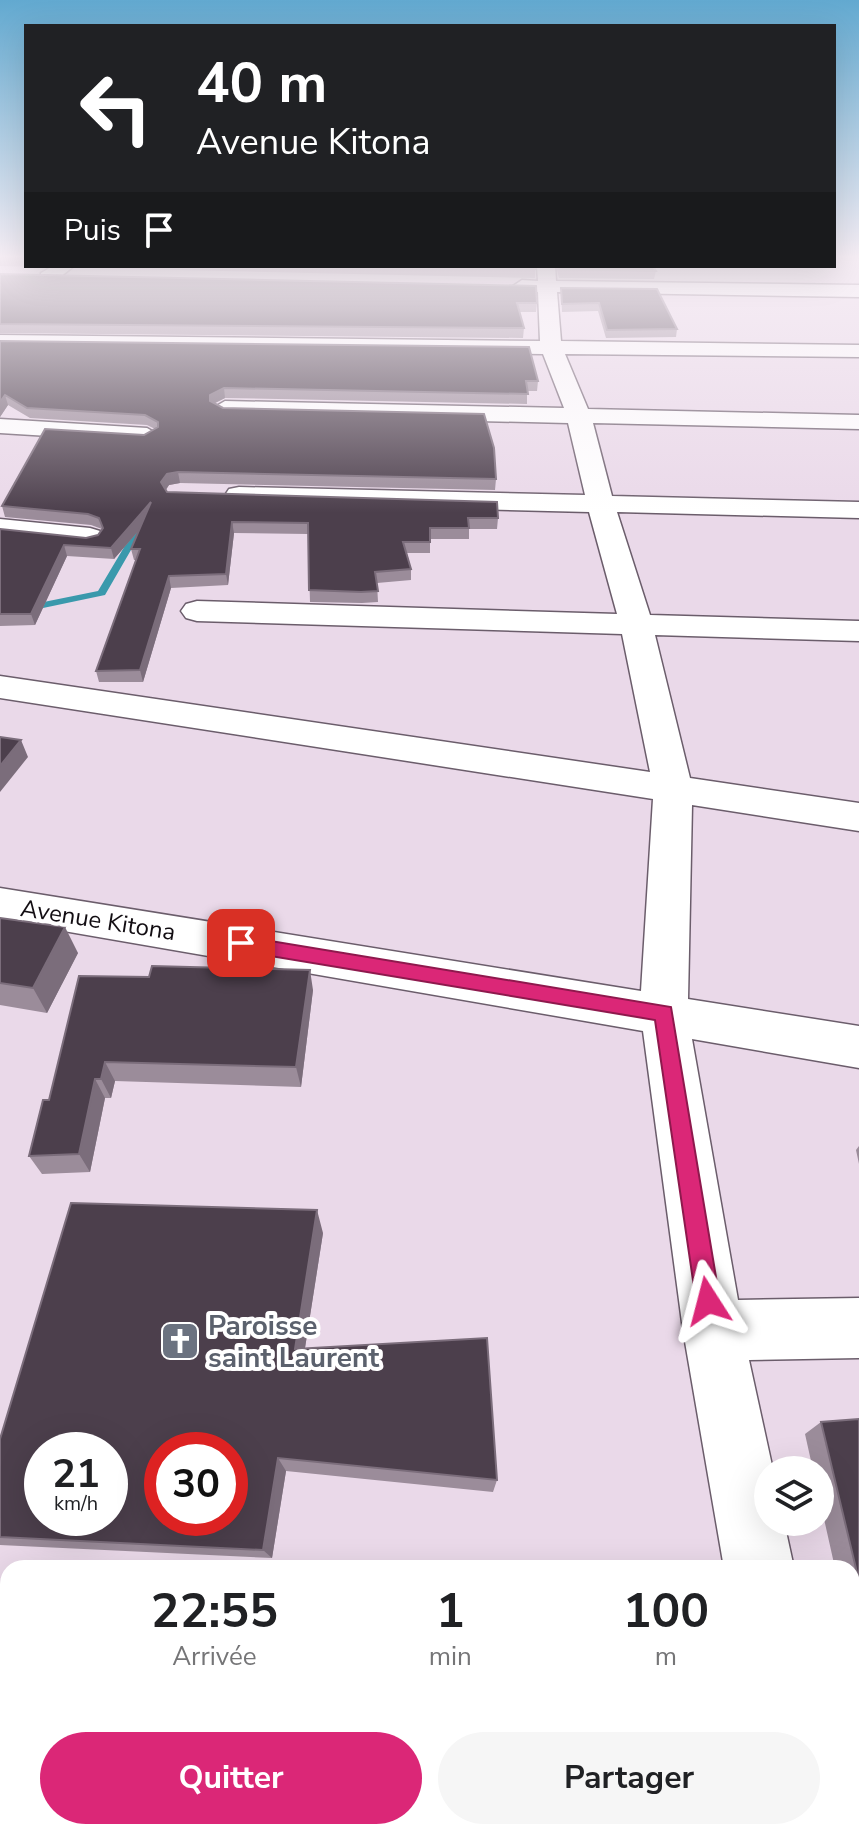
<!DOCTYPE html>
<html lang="fr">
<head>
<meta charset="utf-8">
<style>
  body { margin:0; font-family:"Nunito Sans",sans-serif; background:#f6f6f6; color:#202124; height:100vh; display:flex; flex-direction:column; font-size:30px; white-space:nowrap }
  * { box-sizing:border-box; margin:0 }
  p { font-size:26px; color:#757577 }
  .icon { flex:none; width:44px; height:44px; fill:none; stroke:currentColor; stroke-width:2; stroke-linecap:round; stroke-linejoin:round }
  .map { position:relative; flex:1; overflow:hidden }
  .details { position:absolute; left:0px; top:1560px; width:860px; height:280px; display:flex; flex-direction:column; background:#fff; border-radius:24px 24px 0 0; box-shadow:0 8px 32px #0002 }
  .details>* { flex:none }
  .banner { position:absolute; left:24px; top:24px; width:812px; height:244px; border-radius:0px; box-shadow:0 8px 32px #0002; background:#202124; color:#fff; overflow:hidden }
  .buttons { position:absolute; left:754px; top:1456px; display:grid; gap:16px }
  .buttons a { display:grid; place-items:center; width:80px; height:80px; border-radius:50%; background:#fff; box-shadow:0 8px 32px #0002; font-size:40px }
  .speed { position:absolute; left:24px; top:1432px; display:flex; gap:16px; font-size:40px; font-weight:700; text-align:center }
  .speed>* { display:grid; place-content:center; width:104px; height:104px; border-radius:50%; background:#fff; box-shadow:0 8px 32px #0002; line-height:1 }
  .speed small { font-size:20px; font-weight:400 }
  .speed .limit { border:12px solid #d22; background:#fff; color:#111 }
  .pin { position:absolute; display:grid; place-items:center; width:68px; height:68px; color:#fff; margin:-34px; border-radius:16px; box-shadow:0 4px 12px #0006 }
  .me { position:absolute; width:88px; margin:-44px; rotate:351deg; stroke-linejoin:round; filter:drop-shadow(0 0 6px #0008) }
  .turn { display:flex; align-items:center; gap:28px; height:168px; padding:0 40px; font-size:36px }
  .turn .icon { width:104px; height:104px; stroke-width:2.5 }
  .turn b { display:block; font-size:56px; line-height:68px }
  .then { display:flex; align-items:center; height:76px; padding:0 40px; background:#0003; gap:16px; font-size:30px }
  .eta { display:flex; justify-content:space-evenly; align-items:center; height:136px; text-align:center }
  .eta b { font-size:48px; font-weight:700; line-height:56px }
  .action { display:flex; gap:16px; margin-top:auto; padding:16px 40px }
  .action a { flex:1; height:92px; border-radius:48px; background:#db2777; color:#fff; font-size:32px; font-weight:700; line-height:92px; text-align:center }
  .action a+a { background:#f6f6f6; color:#202124 }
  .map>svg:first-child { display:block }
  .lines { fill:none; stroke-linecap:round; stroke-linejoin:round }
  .stream { fill:#3a99ac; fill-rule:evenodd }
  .minor-casing { stroke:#6b5d6b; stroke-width:3 }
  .minor { fill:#fff; fill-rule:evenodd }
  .wall { fill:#9b8c9a }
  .shaded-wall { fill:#7b6d7b }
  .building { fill:#4c3f4c; stroke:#7b6d7b; stroke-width:2; fill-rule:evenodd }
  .route { fill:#db2777; stroke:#8e194d; stroke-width:2 }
  .labels { text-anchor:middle; stroke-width:8; stroke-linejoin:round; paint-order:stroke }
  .street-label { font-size:24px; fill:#120d12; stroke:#fff }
  .near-worship-label { font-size:28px; font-weight:bold; fill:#5b616d; stroke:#fff; text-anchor:start }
</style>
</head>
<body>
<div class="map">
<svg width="859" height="1840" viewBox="0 0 859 1840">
  <rect width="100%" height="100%" fill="#ead9e9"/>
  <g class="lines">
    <!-- stream -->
    <path class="stream" d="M146,514L150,517L105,595L24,612L0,613V607L24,606L98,591L142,517Z"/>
    <defs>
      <path id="minor" d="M53,266H74L55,281H41V273Z
        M537,266H555L556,281L859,285V297L557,292L561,341L859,345V357L565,354L588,409L859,415V429L593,423L612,496L859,502V518L617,512L650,615L859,621V641L655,635L690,778L859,803V831L692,805L688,999L859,1026V1068L692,1039L738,1300L859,1298V1358L749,1360L773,1470H768V1522H784L794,1568H724L683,1330L643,1031L0,920V888L641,991L653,799L0,698V676L650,772L622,634L197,621L186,618L181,611L186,604L197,601L617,614L589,512L239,503L229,501L225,495L229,489L239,487L585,495L568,423L225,415L213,408L225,401L564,408L543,354L0,347V335L540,341L538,292H522L513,286L522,280L538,281Z
        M0,419L147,428L159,435L147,442L0,433Z
        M0,519L90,528L100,531L104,537L100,543L90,546L0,537Z
        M771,1832H851L852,1840H772Z"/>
    </defs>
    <!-- minor casing -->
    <use href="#minor" class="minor-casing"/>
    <!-- minor -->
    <use href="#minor" class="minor"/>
  </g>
  <!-- wall -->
  <path class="wall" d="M0,256H26V266H535V278L0,266Z
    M556,266H653L656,271L654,279L559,278Z
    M0,274L537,303L536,312H519L524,328L523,338L0,333Z
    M561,288L677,329L676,337L606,338L598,311L562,312Z
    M0,341L538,381L537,391H527V404L225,398L215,403L223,408L496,479L495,490L180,483L169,485L166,490L167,492L498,518L497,529H469V539H430V553H407L411,569V580L377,583L378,602L362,603L310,602L308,534L234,533L228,585L171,588L143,682H99L96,671L136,560H134L131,549L140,529L114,559L67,556L35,625L0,626V529L86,538L98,535L102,529L91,525L5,517L2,506L155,429L147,425L30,418L8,405L0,417Z
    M0,918L78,953L47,1013L0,1005Z
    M79,976L313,990L301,1087L115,1081L111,1098H105L90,1172L42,1174L29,1156L49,1100Z
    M859,1146V1164L856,1150Z
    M323,1233L305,1348L497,1480L493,1492L286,1471L272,1558L0,1545V1439Z
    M859,1419V1644L852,1645V1568H835L820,1501V1470H813L805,1434L821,1422Z
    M859,1716V1749L852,1719V1717Z"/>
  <!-- shaded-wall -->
  <path class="shaded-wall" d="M224,388L225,398L211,405V411L210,395Z
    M5,395L8,405L0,417V402Z
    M178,472L180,483L169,485L164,492L161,482L167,474Z
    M151,502L154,513L114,559L111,548Z
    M232,522L234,533L228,585L226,574Z
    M64,545L67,556L35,625L31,614Z
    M169,576L171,588L143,682L140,670Z
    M21,740L28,757L0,792V766Z
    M65,927L78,953L47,1013L33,988Z
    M310,970L313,990L301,1087L296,1067Z
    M105,1062L115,1081L111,1098L101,1079Z
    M95,1079L105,1098L90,1172L79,1154Z
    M317,1210L323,1233L302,1367L295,1349Z
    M278,1458L286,1471L272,1558L263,1550Z"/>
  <!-- building -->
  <path class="building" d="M0,256H26V258H0Z
    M386,266H535V269Z
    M559,266H653L656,271L560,269Z
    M0,274L536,286L537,303H517L524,328L0,324Z
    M561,288L657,289L677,329L607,330L599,303L562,304Z
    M0,341L529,347L538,381H526L528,394L224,388L210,395V401L223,408L484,414L494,448L496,479L178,472L167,474L161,482L167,492L497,502L498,518H468L469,528H430V542H403L411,569L375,572L378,591L361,592L309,590L308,523L232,522L226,574L169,576L140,670L96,671L140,549H131L151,502L111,548L64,545L31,614H0V529L86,538L98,535L103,528L99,518L88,514L2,506L45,429L144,435L158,427V422L145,415L27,408L5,395L0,402Z
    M0,737L21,740L0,766Z
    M0,918L65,927L33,988L0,983Z
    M152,966L310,970L296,1067L105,1062L101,1079H95L79,1154L29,1156L43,1100H49L79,976L149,977Z
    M71,1203L317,1210L295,1349L487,1338L497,1480L278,1458L263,1550L0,1537V1439ZM42,1450H110V1518H42ZM162,1450H230V1518H162Z
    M859,1419V1581L821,1422Z
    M554,1832H737L738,1839L555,1838Z"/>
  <!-- sky -->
  <linearGradient id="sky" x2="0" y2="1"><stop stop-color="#62a9d0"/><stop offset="0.5" stop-color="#f6eef5"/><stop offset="1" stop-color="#f6eef5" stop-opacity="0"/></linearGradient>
  <rect width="859" height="513" fill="url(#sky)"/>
  <!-- route -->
  <path class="route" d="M241,936L671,1007L720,1301L717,1310L708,1314L700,1310L696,1301L655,1020L241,951L232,943Z"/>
  <!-- icons -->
  <defs>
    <symbol id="church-square" viewBox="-11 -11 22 22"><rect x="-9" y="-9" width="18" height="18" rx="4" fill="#6b7280" stroke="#fff"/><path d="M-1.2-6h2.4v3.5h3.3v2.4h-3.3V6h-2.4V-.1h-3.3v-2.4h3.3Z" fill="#fff"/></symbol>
  </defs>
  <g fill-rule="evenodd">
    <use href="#church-square" x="158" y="1319" width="44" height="44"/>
  </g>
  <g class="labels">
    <!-- street labels -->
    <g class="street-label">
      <text transform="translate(98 920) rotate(9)" y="8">Avenue Kitona</text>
    </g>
    <!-- near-worship labels -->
    <g class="near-worship-label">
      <text x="208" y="1335">Paroisse<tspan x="208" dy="32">saint Laurent</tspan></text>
    </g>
  </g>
</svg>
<div class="buttons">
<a><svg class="icon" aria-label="layers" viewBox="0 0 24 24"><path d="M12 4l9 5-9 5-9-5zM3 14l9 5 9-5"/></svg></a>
</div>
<div class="speed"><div>21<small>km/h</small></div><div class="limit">30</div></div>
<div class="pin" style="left:241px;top:943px;background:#d93025"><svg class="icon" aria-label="arrive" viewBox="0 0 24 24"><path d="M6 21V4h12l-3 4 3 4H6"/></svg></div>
<svg class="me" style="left:708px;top:1301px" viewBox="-20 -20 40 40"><path d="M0-17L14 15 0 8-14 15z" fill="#db2777" stroke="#fff" stroke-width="4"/></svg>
<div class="banner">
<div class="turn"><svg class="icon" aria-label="left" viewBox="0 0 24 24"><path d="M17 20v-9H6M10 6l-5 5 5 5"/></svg><div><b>40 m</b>Avenue Kitona</div></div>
<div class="then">Puis<svg class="icon" aria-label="arrive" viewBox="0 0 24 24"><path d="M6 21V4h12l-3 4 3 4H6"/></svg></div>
</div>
<section class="details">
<div class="eta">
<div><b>22:55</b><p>Arrivée</p></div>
<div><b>1</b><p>min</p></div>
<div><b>100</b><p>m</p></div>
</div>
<div class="action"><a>Quitter</a><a>Partager</a></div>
</section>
</div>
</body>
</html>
